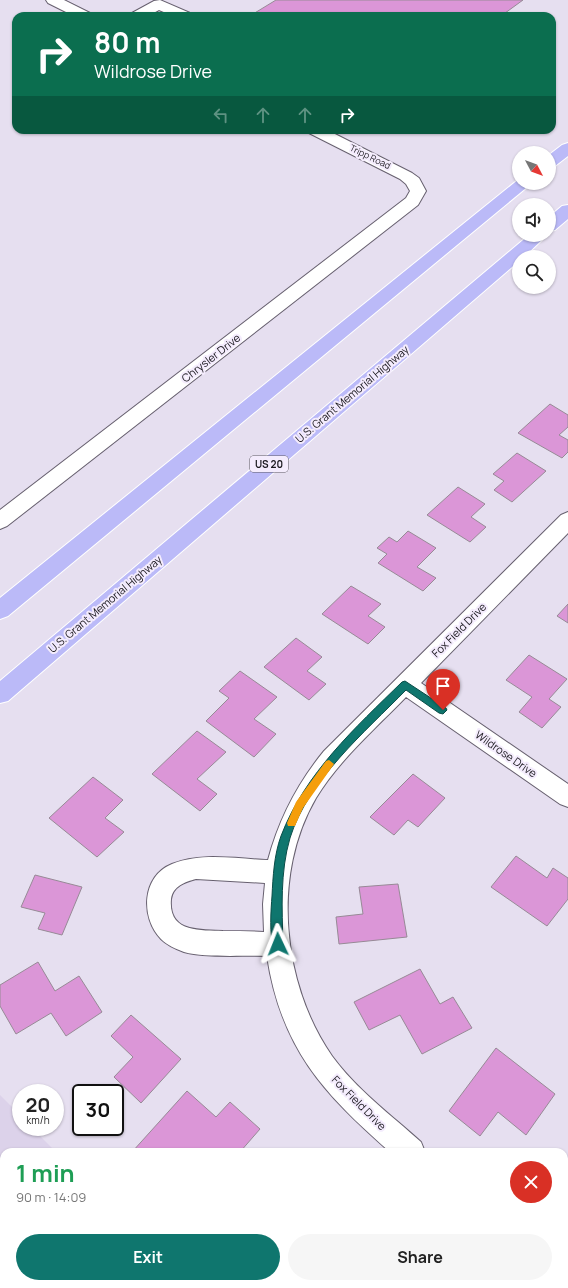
<!DOCTYPE html>
<html lang="en">
<head>
<meta charset="utf-8">
<style>
  body { margin:0; font-family:Manrope,sans-serif; background:#f6f6f6; color:#222; height:100vh; display:flex; flex-direction:column; font-size:15px; white-space:nowrap }
  * { box-sizing:border-box; margin:0 }
  p { font-size:13px; color:#767676 }
  .icon { flex:none; width:22px; height:22px; fill:none; stroke:currentColor; stroke-width:2; stroke-linecap:round; stroke-linejoin:round }
  .map { position:relative; flex:1; overflow:hidden }
  .panel { position:absolute; left:0px; top:1148px; width:568px; height:140px; display:flex; flex-direction:column; background:#fff; border-radius:12px 12px 0 0; box-shadow:0 1px 3px #0004 }
  .panel>* { flex:none }
  .hud { position:absolute; left:12px; top:12px; width:544px; height:122px; border-radius:12px; box-shadow:0 1px 3px #0004; background:#0b6e4f; color:#fff; overflow:hidden }
  .needle { width:26px; rotate:131deg }
  .controls { position:absolute; left:512px; top:146px; display:grid; gap:8px }
  .controls a { display:grid; place-items:center; width:44px; height:44px; border-radius:50%; background:#fff; box-shadow:0 1px 3px #0004; font-size:20px }
  .speed { position:absolute; left:12px; top:1084px; display:flex; gap:8px; font-size:20px; font-weight:700; text-align:center }
  .speed>* { display:grid; place-content:center; width:52px; height:52px; border-radius:50%; background:#fff; box-shadow:0 1px 3px #0004; line-height:1 }
  .speed small { font-size:10px; font-weight:400 }
  .speed .limit { border:2px solid #111; border-radius:6px; background:#fff; color:#111 }
  .pin { position:absolute; display:grid; place-items:center; width:34px; height:34px; color:#fff; margin:-41px -17px; border-radius:50% 50% 50% 0; rotate:-45deg; box-shadow:0 0 4px #0007 }
  .pin .icon { rotate:45deg }
  .me { position:absolute; width:44px; margin:-22px; rotate:358deg; stroke-linejoin:round; filter:drop-shadow(0 0 3px #0008) }
  .turn { display:flex; align-items:center; gap:14px; height:84px; padding:0 16px; font-size:18px }
  .turn .icon { width:52px; height:52px; stroke-width:2.5 }
  .turn b { display:block; font-size:28px; line-height:34px }
  .lanes { display:flex; align-items:center; height:38px; padding:0 16px; background:#0003; justify-content:center; gap:20px; direction:ltr }
  .lanes .off { opacity:.35 }
  .round { display:grid; place-items:center; flex:none; width:42px; height:42px; border-radius:21px; background:#f6f6f6 }
  .summary { display:flex; align-items:center; justify-content:space-between; height:68px; padding:0 16px }
  h1 { font-size:24px; font-weight:700; line-height:30px; color:#1e9e55 }
  .cta { display:flex; gap:8px; margin-top:auto; padding:8px 16px }
  .cta a { flex:1; height:46px; border-radius:24px; background:#0f766e; color:#fff; font-size:16px; font-weight:700; line-height:46px; text-align:center }
  .cta a+a { background:#f6f6f6; color:#222 }
  .map>svg:first-child { display:block }
  .built { fill:#dcd2ea }
  .building { fill:#db96d7; stroke:#978a96 }
  .lines { fill:none; stroke-linecap:round; stroke-linejoin:round }
  .minor-casing { stroke:#67606f; stroke-width:2 }
  .major-casing { stroke:#fff; stroke-width:2 }
  .minor { fill:#fff; fill-rule:evenodd }
  .major { fill:#bbbaf8; fill-rule:evenodd }
  .route { fill:#0f766e; stroke:#0a4d48 }
  .slow { fill:#f59e0b }
  .labels { text-anchor:middle; stroke-width:4; stroke-linejoin:round; paint-order:stroke }
  .far-street-label { font-size:9px; fill:#1b191f; stroke:#f4ecfd }
  .shield { fill:#f4ecfd; stroke:#5c5862; stroke-width:1 }
  .shield-label { font-size:10px; font-weight:bold; fill:#1b191f }
  .street-label { font-size:11px; fill:#1b191f; stroke:#f4ecfd }
</style>
</head>
<body>
<div class="map">
<svg width="568" height="1288" viewBox="0 0 568 1288">
  <rect width="100%" height="100%" fill="#e6dff0"/>
  <!-- built -->
  <path class="built" d="M0,1095L21,1116V1127H31L56,1152H4V1284H69L65,1288H0Z"/>
  <!-- building -->
  <path class="building" d="M276,0H523L501,16H256L253,14Z
    M550,404L568,415V427L559,435L568,440V452L562,458L518,433Z
    M517,453L546,471L512,502L494,490L504,481L493,474Z
    M458,487L485,504L471,517L486,527L470,542L427,515Z
    M408,531L436,548L417,567L436,578L423,591L378,563L387,554L377,548L389,537L397,542Z
    M351,586L381,604L368,616L385,627L368,644L322,614Z
    M568,604V623L557,616Z
    M296,638L322,657L307,671L326,684L309,700L264,667Z
    M529,655L567,679L549,699L561,707L542,728L519,712L532,697L506,680Z
    M240,671L277,697L254,719L276,734L254,757L206,721L229,698L219,691Z
    M197,731L226,752L197,779L217,794L200,811L152,774Z
    M413,774L445,798L418,827L408,820L394,835L370,817Z
    M93,777L123,800L105,818L124,832L97,857L49,818Z
    M516,856L547,878L553,868L568,878V899L547,926L491,887Z
    M35,875L82,887L62,935L38,929L45,913L21,907Z
    M398,884L407,937L339,944L336,917L363,914L359,887Z
    M38,962L55,991L79,976L102,1012L66,1036L51,1013L16,1034L0,1006V985Z
    M420,969L440,1004L453,997L472,1028L422,1054L400,1015L369,1030L354,1002Z
    M131,1015L181,1059L141,1103L114,1077L133,1057L111,1036Z
    M496,1048L555,1094L526,1135L498,1112L480,1136L449,1111Z
    M187,1091L216,1117L230,1102L260,1129L240,1152H132Z
    M332,1284H362L366,1288H329Z
    M379,1284H422L426,1288H376Z"/>
  <g class="lines">
    <defs>
      <path id="minor" d="M46,0H64L90,13L92,16H74L48,3Z
        M160,0L190,13L192,16H173L159,10L148,16H130L132,13L154,1Z
        M307,130H327L412,173L419,178L426,191L418,205L7,526L0,529V510L406,198L410,191L406,184L400,179L309,133Z
        M568,512V533L421,683L568,784V807L560,804L406,697C375,729 339,760 316,798C271,875 282,984 332,1056C356,1089 391,1115 421,1142L425,1152H390C323,1093 281,1048 267,956C244,955 205,958 184,952C176,949 167,945 161,939C140,917 142,876 172,864C202,852 236,859 268,860C279,819 297,784 324,751L561,515ZM196,879L265,883L263,904L264,932C250,931 237,931 223,931C200,930 168,933 171,899C173,886 185,882 196,879Z
        M0,1181L4,1182V1213L0,1212Z
        M4,1233V1265L0,1267V1235Z
        M564,1270L568,1272V1288H548L546,1284H564Z
        M72,1284H104L106,1288H74Z"/>
      <path id="major" d="M568,143V156L555,166L549,168V155L562,145Z
        M519,179V183H532L8,616L0,619V598Z
        M568,205V219L555,230L549,231V217L562,206Z
        M529,235H547L524,257H519V261L8,701L0,703V681Z"/>
    </defs>
    <!-- minor casing -->
    <use href="#minor" class="minor-casing"/>
    <!-- major casing -->
    <use href="#major" class="major-casing"/>
    <!-- minor -->
    <use href="#minor" class="minor"/>
    <!-- major -->
    <use href="#major" class="major"/>
  </g>
  <!-- route -->
  <path class="route" d="M405,681L446,708L447,710L443,714L439,713L406,690C365,732 308,780 290,838C280,872 282,909 283,944L281,948L278,949L274,948C269,936 271,909 272,896C273,877 274,855 281,836C305,773 355,728 402,682Z"/>
  <!-- slow -->
  <path class="slow" d="M329,760L334,764L332,767L303,808L295,826H288L287,823L296,802L326,761Z"/>
  <g class="labels">
    <!-- far-street labels -->
    <g class="far-street-label">
      <text transform="translate(370 157) rotate(26)" y="3">Tripp Road</text>
    </g>
    <!-- shield labels -->
    <rect class="shield" x="250" y="456" width="38" height="16" rx="3"/>
    <g class="shield-label">
      <text x="269" y="468">US 20</text>
    </g>
    <!-- street labels -->
    <g class="street-label">
      <text transform="translate(211 358) rotate(-38)" y="4">Chrysler Drive</text>
      <text transform="translate(352 394) rotate(-40)" y="4">U.S. Grant Memorial Highway</text>
      <text transform="translate(105 604) rotate(-40)" y="4">U.S. Grant Memorial Highway</text>
      <text transform="translate(459 630) rotate(-45)" y="4">Fox Field Drive</text>
      <text transform="translate(506 754) rotate(35)" y="4">Wildrose Drive</text>
      <text transform="translate(359 1103) rotate(45)" y="4">Fox Field Drive</text>
    </g>
  </g>
</svg>
<div class="controls">
<a><svg class="needle" viewBox="-14 -14 28 28"><path d="M0-13l5 13h-10z" fill="#e53935"/><path d="M0 13l5-13h-10z" fill="#767676"/></svg></a>
<a><svg class="icon" aria-label="sound" viewBox="0 0 24 24"><path d="M4 9h4l5-4v14l-5-4H4zM17 9q2 3 0 6"/></svg></a>
<a><svg class="icon" aria-label="search" viewBox="0 0 24 24"><circle cx="10" cy="10" r="6"/><path d="M15 15l6 6"/></svg></a>
</div>
<div class="speed"><div>20<small>km/h</small></div><div class="limit">30</div></div>
<div class="pin" style="left:443px;top:710px;background:#d93025"><svg class="icon" aria-label="arrive" viewBox="0 0 24 24"><path d="M6 21V4h12l-3 4 3 4H6"/></svg></div>
<svg class="me" style="left:278px;top:944px" viewBox="-20 -20 40 40"><path d="M0-17L14 15 0 8-14 15z" fill="#0f766e" stroke="#fff" stroke-width="4"/></svg>
<div class="hud">
<div class="turn"><svg class="icon" aria-label="right" viewBox="0 0 24 24"><path d="M7 20v-9h11M14 6l5 5-5 5"/></svg><div><b>80 m</b>Wildrose Drive</div></div>
<div class="lanes"><svg class="icon off" aria-label="left" viewBox="0 0 24 24"><path d="M17 20v-9H6M10 6l-5 5 5 5"/></svg><svg class="icon off" aria-label="ahead" viewBox="0 0 24 24"><path d="M12 20V5M6 11l6-6 6 6"/></svg><svg class="icon off" aria-label="ahead" viewBox="0 0 24 24"><path d="M12 20V5M6 11l6-6 6 6"/></svg><svg class="icon" aria-label="right" viewBox="0 0 24 24"><path d="M7 20v-9h11M14 6l5 5-5 5"/></svg></div>
</div>
<section class="panel">
<div class="summary"><div><h1>1 min</h1><p>90 m · 14:09</p></div><a class="round" style="background:#d93025;color:#fff"><svg class="icon" aria-label="close" viewBox="0 0 24 24"><path d="M6 6l12 12M18 6L6 18"/></svg></a></div>
<div class="cta"><a>Exit</a><a>Share</a></div>
</section>
</div>
</body>
</html>
